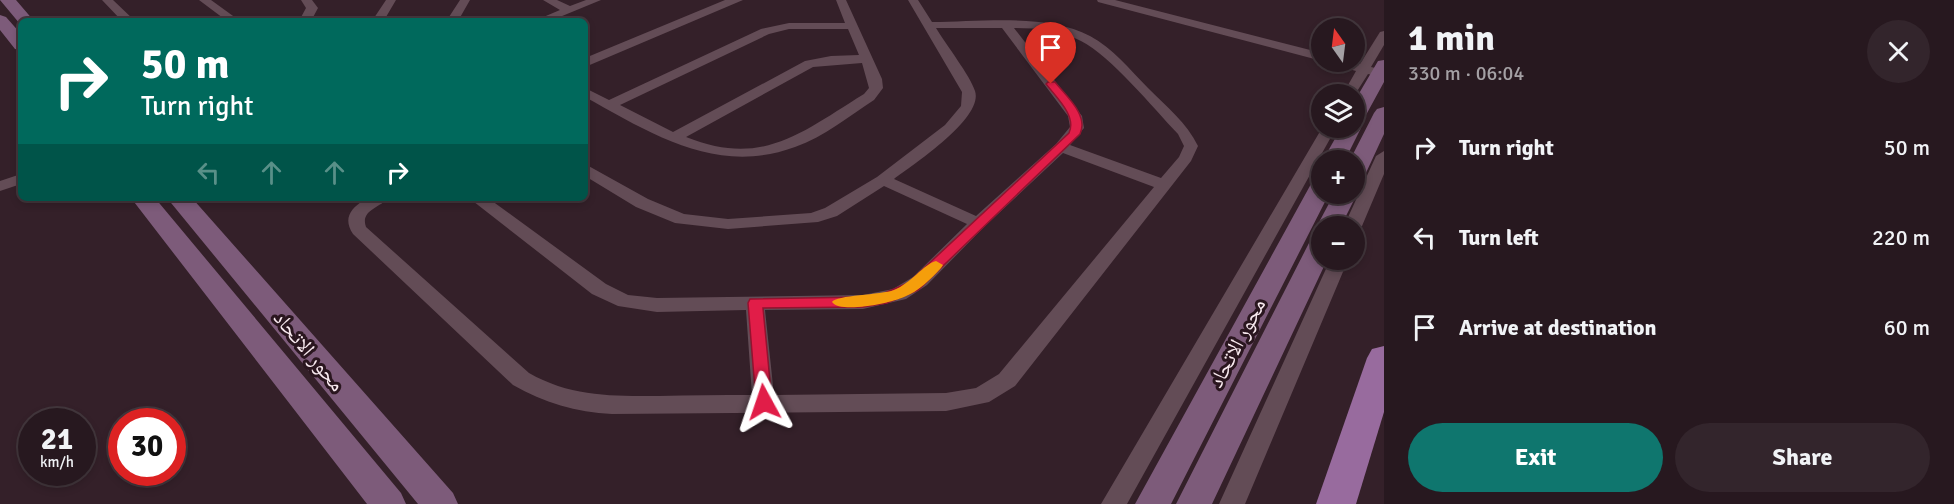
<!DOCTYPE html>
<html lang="en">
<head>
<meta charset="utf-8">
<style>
  body { margin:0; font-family:Signika,"Noto Naskh Arabic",sans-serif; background:#33252c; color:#f1f3f6; height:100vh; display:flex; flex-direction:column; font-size:22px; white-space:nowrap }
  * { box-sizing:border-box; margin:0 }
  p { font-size:20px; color:#a4a0a4 }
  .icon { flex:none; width:33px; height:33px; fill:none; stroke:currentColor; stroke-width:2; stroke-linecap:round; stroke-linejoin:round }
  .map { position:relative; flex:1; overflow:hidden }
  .side { display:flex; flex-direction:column; background:#27181f; width:570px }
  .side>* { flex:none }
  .hud { position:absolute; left:18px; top:18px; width:570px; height:183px; border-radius:9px; box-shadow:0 3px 9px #0003,0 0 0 2px #43373d; background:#00695c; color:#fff; overflow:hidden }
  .needle { width:39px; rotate:346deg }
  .buttons { position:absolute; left:1311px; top:18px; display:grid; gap:12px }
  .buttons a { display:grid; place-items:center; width:54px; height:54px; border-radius:50%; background:#27181f; box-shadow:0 3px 9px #0003,0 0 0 2px #43373d; font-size:30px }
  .speed { position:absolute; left:18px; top:408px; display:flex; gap:12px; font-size:30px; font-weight:700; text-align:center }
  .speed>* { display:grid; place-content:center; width:78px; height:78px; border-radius:50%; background:#27181f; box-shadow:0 3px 9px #0003,0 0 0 2px #43373d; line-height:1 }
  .speed small { font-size:15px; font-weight:400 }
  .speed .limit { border:9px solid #d22; background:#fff; color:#111 }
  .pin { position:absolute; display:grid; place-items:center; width:51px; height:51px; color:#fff; margin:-62px -26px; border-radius:50% 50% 50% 0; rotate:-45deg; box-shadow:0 0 6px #0007 }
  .pin .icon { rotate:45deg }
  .me { position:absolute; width:66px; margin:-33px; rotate:355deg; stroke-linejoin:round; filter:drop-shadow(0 0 4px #0008) }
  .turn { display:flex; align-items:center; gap:21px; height:126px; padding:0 24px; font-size:27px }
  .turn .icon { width:78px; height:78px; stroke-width:2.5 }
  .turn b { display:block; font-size:42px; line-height:51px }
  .lanes { display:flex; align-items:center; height:57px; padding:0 24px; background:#0003; justify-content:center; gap:30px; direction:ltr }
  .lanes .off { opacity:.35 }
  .round { display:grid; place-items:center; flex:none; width:63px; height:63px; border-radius:32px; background:#33252c }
  .headline { display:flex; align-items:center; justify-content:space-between; height:102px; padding:0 24px }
  h1 { font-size:36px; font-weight:700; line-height:45px }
  .primary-button { display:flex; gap:12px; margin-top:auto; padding:12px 24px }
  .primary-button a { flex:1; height:69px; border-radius:36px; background:#0f766e; color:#fff; font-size:24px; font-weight:700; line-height:69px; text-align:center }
  .primary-button a+a { background:#33252c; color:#f1f3f6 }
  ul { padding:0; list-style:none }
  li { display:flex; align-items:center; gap:18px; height:90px; padding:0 24px }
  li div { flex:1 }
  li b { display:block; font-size:22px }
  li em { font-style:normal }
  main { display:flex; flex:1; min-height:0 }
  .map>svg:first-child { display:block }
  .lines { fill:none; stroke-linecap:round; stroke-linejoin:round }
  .street { fill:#634c56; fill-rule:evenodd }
  .secondary { fill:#7d5b7a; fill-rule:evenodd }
  .primary { fill:#986b9e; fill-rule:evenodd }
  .route { fill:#e11d48; stroke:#92132f; stroke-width:1.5 }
  .slow { fill:#f59e0b }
  .labels { text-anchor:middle; stroke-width:6; stroke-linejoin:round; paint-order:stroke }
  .street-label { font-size:21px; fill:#f9eaf0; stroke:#2a161f }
</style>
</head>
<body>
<main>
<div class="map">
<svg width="1384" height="504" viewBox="0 0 1384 504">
  <rect width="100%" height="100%" fill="#342029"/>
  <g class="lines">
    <!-- street -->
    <path class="street" d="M102,0H113L135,21H122Z
      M199,0H211L240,21H227Z
      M301,0H312L318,8L311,21H299L306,8Z
      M386,0H396L386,17H449L460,0H470L458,21H372Z
      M543,0H557L570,6L586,0H601L550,21H534L560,10Z
      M725,0H743L585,67V58Z
      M836,0H846L882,79L883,88L874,100C849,116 824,137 795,147C717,176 652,134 585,97V88L609,100L761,29L789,23H845ZM789,29H848L859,55L831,56L805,61L673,132L620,105L769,34ZM862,63L869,88L864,94C802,132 763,168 686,137L813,67Z
      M908,0H918L932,22C980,22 1047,13 1090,36C1113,48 1130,70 1148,88C1166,106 1187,123 1198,146L1191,161L1015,386L989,402L946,411L612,414C576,412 544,403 513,385L353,234C343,219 350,209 364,200L388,198C380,208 360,210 366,227L529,373C571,397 612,396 659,396C690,395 721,395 752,395L746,310L657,312L618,306L592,294L469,198H488L606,284L628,295L657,298L863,295L893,289L913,277L967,224L884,186L837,216L818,222L728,229L675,223L636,207L585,176V164L648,199L684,214L728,219L811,213L825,208L877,177L945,125L961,106L962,92ZM936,28H1002L1068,116L1070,127L1056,144L976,216L894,179C914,164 984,118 975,91C971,77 945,43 936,28ZM1014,28C1036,28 1061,30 1081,41C1111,56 1153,108 1178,134L1184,146L1179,157L1161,178L1070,145L1084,128L1082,116ZM1063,153L1154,187L999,374L976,388L946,393L774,395L765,310L863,309L906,299L927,285L984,227Z
      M1097,0H1115L1322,53V61L1098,2Z
      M1384,31V45L1371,67L1384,70V78L1368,74L1354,96L1343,94L1356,71L1334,65L1332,62H1351L1360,64L1380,32Z
      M1322,128H1336L1127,504H1101Z
      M1384,151V174L1362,226L1354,231V226H1344L1376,156Z
      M21,174V184L0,191V181Z
      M1330,260H1348L1245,504H1219Z"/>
    <!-- secondary -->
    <path class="secondary" d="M0,0H16L34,21H21L20,24Z
      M0,15L6,17L21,34V50L15,49L0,30Z
      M1384,60V82L1360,126L1361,128L1345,160H1323L1341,128H1354V102L1378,61Z
      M1384,107V134L1365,175L1362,180L1354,182V160H1350L1374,113L1377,109Z
      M1322,177V194H1329L1171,504H1135L1311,184L1314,179Z
      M1354,191L1357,194L1341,226H1322L1320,231L1317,226L1334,194H1354Z
      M131,198H155L401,493L406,504H367Z
      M167,198H192L453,493L458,504H418Z
      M1322,235V260H1327L1212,504H1176L1309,243L1313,237Z"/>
    <!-- primary -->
    <path class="primary" d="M1384,346V412L1356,504H1316L1367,358L1372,349Z"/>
  </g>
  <!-- route -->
  <path class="route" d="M1048,82H1055C1066,96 1089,115 1080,134L918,290L887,303L863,307L763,308L772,402L770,407L764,409L758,407L756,402L748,303L750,299L863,297L880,295L908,283L1069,133C1077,116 1056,97 1046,84Z"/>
  <!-- slow -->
  <path class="slow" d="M936,261L943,265L941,268C930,280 919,291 904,297C891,303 840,314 832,302C836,295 881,295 894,290C910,284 924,264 936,261Z"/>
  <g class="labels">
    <!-- street labels -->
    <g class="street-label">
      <text transform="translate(1237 343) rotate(-62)" y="7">محور الاتحاد</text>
      <text transform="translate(309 351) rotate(50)" y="7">محور الاتحاد</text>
    </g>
  </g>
</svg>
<div class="buttons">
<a><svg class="needle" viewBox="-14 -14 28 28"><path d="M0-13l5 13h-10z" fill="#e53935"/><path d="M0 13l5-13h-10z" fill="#a4a0a4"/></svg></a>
<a><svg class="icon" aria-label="layers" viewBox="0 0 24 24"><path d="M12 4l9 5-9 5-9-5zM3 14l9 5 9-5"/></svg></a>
<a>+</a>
<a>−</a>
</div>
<div class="speed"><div>21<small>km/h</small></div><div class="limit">30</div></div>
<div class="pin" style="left:1051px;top:84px;background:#d93025"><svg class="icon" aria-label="arrive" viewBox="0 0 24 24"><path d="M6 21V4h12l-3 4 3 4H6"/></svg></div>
<svg class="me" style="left:764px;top:402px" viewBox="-20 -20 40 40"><path d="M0-17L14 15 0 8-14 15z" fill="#e11d48" stroke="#fff" stroke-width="4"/></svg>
<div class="hud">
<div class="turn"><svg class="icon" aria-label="right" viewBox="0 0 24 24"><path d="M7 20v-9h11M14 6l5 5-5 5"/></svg><div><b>50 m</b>Turn right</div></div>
<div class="lanes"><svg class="icon off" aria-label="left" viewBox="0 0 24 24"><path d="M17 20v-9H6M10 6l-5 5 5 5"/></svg><svg class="icon off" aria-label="ahead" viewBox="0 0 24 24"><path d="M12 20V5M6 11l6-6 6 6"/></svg><svg class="icon off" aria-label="ahead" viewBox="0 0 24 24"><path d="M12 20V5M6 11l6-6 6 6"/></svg><svg class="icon" aria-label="right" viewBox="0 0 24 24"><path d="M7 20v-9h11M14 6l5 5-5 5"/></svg></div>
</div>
</div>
<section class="side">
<div class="headline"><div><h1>1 min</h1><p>330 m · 06:04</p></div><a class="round"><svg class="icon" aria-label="close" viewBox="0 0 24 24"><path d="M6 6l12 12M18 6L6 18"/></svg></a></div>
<ul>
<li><svg class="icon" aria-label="right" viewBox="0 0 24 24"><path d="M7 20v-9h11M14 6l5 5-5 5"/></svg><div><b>Turn right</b></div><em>50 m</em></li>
<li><svg class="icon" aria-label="left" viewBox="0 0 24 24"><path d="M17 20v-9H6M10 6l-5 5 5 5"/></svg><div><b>Turn left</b></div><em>220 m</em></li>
<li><svg class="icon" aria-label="arrive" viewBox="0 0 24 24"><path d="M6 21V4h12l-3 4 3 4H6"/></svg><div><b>Arrive at destination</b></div><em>60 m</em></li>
</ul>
<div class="primary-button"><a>Exit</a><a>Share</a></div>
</section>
</main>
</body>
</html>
